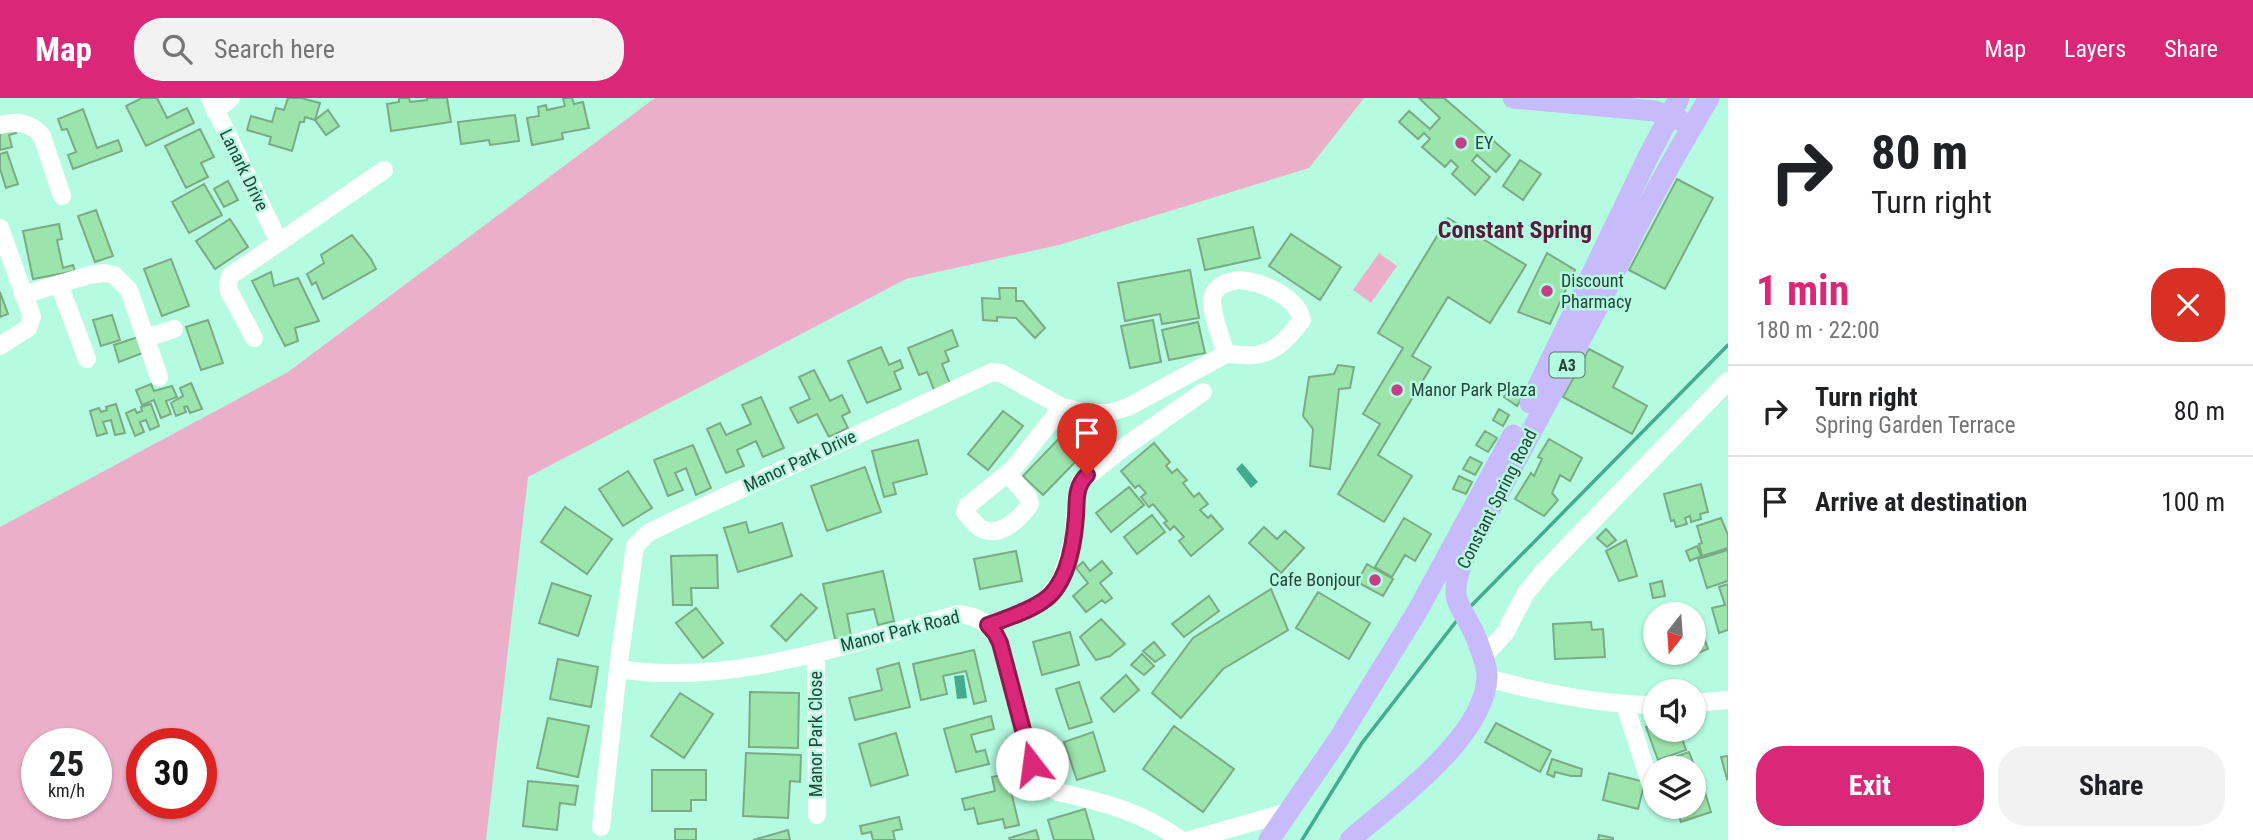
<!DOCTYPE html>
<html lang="en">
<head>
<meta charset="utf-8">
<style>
  body { margin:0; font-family:"Roboto Condensed",sans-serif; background:#f2f2f2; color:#202124; height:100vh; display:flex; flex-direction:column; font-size:26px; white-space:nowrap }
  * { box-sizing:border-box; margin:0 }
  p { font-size:23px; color:#757577 }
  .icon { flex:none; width:38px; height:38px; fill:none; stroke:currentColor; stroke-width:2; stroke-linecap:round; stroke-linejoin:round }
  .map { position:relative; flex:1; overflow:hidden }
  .side { display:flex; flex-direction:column; background:#fff; width:525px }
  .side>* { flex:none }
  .top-card { background:#fff; color:#202124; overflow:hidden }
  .needle { width:46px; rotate:197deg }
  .fabs { position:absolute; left:1643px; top:504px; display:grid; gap:14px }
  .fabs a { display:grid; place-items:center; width:63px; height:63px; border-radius:50%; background:#fff; box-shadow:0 2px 5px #0004; font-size:35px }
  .speed { position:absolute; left:21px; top:630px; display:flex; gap:14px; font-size:35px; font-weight:700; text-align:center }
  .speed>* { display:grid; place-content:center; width:91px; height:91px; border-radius:50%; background:#fff; box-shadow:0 2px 5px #0004; line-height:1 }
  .speed small { font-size:18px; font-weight:400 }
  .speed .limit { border:10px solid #d22; background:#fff; color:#111 }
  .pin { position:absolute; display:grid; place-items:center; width:60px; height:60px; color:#fff; margin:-72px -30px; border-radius:50% 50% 50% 0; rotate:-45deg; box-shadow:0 0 7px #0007 }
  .pin .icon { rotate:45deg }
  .me { position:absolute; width:77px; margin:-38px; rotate:345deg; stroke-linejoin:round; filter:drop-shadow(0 0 5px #0008) }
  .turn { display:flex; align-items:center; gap:24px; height:147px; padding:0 28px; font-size:32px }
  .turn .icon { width:91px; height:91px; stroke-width:2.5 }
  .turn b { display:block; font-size:49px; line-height:60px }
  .round { display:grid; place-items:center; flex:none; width:74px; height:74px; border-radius:28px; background:#f2f2f2 }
  .headline { display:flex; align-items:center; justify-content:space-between; height:119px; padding:0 28px }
  h1 { font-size:42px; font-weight:700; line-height:52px; color:#db2777 }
  .cta { display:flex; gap:14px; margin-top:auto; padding:14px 28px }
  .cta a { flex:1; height:80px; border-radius:28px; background:#db2777; color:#fff; font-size:28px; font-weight:700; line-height:80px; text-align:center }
  .cta a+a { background:#f2f2f2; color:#202124 }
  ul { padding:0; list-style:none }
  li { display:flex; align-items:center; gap:21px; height:91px; padding:0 28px; border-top:2px solid #e0e0e0 }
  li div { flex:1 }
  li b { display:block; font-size:26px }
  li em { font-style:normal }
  header { display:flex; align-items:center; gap:42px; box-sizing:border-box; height:98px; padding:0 35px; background:#db2777; color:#fff }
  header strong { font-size:33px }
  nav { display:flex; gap:38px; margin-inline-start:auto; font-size:24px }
  .search { width:490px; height:63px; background:#f2f2f2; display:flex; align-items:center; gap:18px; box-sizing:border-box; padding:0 24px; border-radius:28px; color:#757577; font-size:26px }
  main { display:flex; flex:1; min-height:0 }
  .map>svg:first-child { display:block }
  .green { fill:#ecafca; fill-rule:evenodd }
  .water { fill:#44ac8e }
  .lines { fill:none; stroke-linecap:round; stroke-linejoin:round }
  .stream { stroke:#44ac8e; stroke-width:3.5 }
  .building { fill:#9be4ab; stroke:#7aab85; stroke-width:2 }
  .minor { stroke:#fff; stroke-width:18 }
  .major { stroke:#c7bbfb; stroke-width:21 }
  .route-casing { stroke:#8e194d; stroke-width:18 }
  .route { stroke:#db2777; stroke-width:12 }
  .poi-dot { fill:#c34087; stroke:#b5fbe2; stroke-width:2.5 }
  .labels { text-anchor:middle; stroke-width:5; stroke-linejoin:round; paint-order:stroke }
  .shield { fill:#b5fbe2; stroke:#527b6c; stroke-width:2 }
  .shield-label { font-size:16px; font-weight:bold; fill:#27443a }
  .poi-label { font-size:18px; fill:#27443a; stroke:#b5fbe2; text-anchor:start }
  .street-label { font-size:18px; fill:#27443a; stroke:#b5fbe2 }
  .district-label { font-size:24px; font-weight:bold; fill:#581a3b; stroke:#b5fbe2 }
</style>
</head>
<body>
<header>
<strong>Map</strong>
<div class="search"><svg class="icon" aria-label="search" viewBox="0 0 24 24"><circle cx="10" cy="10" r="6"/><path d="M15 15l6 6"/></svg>Search here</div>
<nav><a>Map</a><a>Layers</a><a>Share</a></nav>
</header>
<main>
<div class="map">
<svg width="1728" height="742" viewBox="0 0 1728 742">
  <rect width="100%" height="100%" fill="#b5fbe2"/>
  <!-- green -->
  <path class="green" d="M655,0H1364L1309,70L1059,147L906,181L528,379L486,742H0V429L288,274ZM37,646H96V705H37ZM142,646H201V705H142Z
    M1379,155L1397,168L1371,205L1353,192Z"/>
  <!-- water -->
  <path class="water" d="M1242,365L1258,384L1251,390L1236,371Z
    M964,577L967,600L957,601L954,578Z"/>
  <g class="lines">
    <!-- stream -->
    <path class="stream" d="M1468,511L1728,247
      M1302,742L1362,645L1458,521"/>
  </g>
  <!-- building -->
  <path class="building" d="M142,0H157L167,20L187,10L194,25L146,48L126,8Z
    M288,0H301L320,5L315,22L305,19L304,24H300L292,53L269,46L271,39L247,32L251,18L272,24L276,10L284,12Z
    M399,0H409L410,4L427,2V0H447L451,24L391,33L387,6L399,4Z
    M563,0H572L574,6L583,4L589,30L562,35L563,41L532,47L527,20L539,18L538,9L546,7L547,12L565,8Z
    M1419,0H1444L1510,57L1496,74L1477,57L1472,63L1490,79L1475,97L1452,76L1458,69L1451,62L1445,69L1422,49L1430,41L1424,35L1418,41L1399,24L1409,13L1430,31L1440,20Z
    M83,11L97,50L118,42L122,53L73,71L68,57L76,54L67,31L62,32L58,21Z
    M328,12L339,28L326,37L315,22Z
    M515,17L519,43L490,47L489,42L461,46L458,24Z
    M14,26L16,35L9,37L12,49L0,52V30Z
    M200,31L214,59L201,65L208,79L186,90L165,48Z
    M7,54L18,86L6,90L0,71V56Z
    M1520,62L1541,76L1523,102L1503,88Z
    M1677,81L1713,100L1665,191L1629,172Z
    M228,83L238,102L224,109L214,91Z
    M204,86L222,117L189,135L172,104Z
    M96,112L113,158L95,164L78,118Z
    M1448,120L1526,167L1490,225L1448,199L1412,258L1431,269L1378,357L1412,378L1384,424L1338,396L1380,326L1363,316L1403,250L1378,235Z
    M230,121L248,149L215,171L196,143Z
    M59,126L62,141L57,142L63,170L73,167L75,173L33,181L23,133Z
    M1253,129L1260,160L1205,172L1198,141Z
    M1291,136L1341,169L1320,202L1269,168Z
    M352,137L371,161L376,171L323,201L316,184L312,187L307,176L324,165L321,157Z
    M1547,155L1575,172L1550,226L1518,214Z
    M171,161L189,208L162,218L144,171Z
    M1190,172L1199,220L1162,226L1160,216L1125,223L1118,185Z
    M271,174L274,188L298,180L319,223L295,230L298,243L285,248L252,183Z
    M999,190H1016V203H1023L1045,230L1035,240L1016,220L997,219V223L983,222L982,200L1000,201Z
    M0,194L8,216L0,219Z
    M112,217L120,242L101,248L93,222Z
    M208,222L223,265L201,272L186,229Z
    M1153,222L1161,264L1130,270L1121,228Z
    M1198,224L1205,255L1169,262L1162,232Z
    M952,232L958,248L945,253L949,263L942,266L950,286L934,292L927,274L919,277L908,250Z
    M138,239L143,255L119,264L114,247Z
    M881,249L889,267L900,262L903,270L894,274L901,291L867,305L848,263Z
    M1589,251L1623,269L1613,289L1647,308L1632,336L1563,299Z
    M1338,267L1354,269L1350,290L1339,291L1330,371L1310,368L1313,331L1303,318L1309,279L1334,276Z
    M814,272L830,303L842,297L850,314L842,318L848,330L829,339L817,316L798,325L790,310L810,301L799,279Z
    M191,285L202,311L190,315L187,308L184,309L186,314L176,318L171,305L183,298L180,290Z
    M151,286L154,293L172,288L177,299L166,303L171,316L161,320L154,302L142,307L136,292Z
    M1511,288L1524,296L1517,308L1504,299Z
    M761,299L784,350L763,359L756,343L737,352L744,368L726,375L707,331L720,325L726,337L751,326L742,307Z
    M116,306L125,335L115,337L111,322L103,324L107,335L97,338L90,313L99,310L101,314L107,312L106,309Z
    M151,306L159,328L150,332L146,322L140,324L144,334L135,338L126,315L135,311L137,315L142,313L141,309Z
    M1499,311L1509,317L1503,328L1493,322Z
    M1003,313L1023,328L988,372L968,356Z
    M1074,325L1089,339L1077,351L1083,356L1043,397L1023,378Z
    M1485,333L1497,340L1488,354L1476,347Z
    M1549,341L1582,360L1570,383L1560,377L1552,395L1558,402L1544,418L1515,401L1531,375L1534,378L1542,361L1538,359Z
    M918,342L927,376L893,385L896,396L884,399L872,353Z
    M1154,345L1170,364L1166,368L1172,375L1177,371L1187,382L1183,385L1194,399L1199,395L1208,406L1200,412L1208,420L1211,417L1223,431L1191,458L1179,443L1184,439L1174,428L1170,432L1164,425L1167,423L1153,406L1149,409L1141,399L1146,395L1139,387L1135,390L1121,373Z
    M693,347L711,390L696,397L686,370L675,375L683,392L668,398L654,362Z
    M1470,359L1482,365L1475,377L1463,371Z
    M865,369L881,414L827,433L811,388Z
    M628,373L652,410L623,428L599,391Z
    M1459,378L1472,384L1466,396L1453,391Z
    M1701,386L1708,414L1700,416L1701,421L1691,424L1690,418L1685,420L1687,426L1676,429L1674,422L1671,423L1664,396Z
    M1129,389L1144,407L1111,434L1096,415Z
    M565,409L612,441L587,476L541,444Z
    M1152,417L1165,434L1137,456L1124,439Z
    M1404,420L1431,436L1415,463L1405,457L1392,479L1375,469Z
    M1721,420L1728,437V450L1702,458L1699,446L1702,445L1697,428Z
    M746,424L749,435L782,425L792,458L738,474L724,430Z
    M1264,429L1277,441L1285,433L1304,450L1281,475L1249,445Z
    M1606,431L1616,442L1607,449L1597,440Z
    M1626,442L1637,478L1619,483L1606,453Z
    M1697,448L1701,458L1690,463L1686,453Z
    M1728,452V483L1707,490L1698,461Z
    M1016,453L1022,483L980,491L974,461Z
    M717,457L718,490H691L692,507H673L671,458Z
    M1102,463L1112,475L1100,485L1112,500L1105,505L1102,502L1086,514L1073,498L1088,485L1076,470L1083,464L1090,473Z
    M1367,466L1393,481L1383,498L1357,484Z
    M883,473L894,523L878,527L874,511L847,516L851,538L835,541L823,486Z
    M1662,483L1665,498L1653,500L1650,486Z
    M552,485L591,498L578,538L539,525Z
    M1728,486V532L1719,535L1712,510L1725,507L1719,489Z
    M1271,491L1288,532L1223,571L1181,620L1152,595L1193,540Z
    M1318,494L1370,525L1349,561L1296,530Z
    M801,496L817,510L786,543L771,528Z
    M1209,498L1219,513L1184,539L1172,526Z
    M696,510L723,545L703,560L676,525Z
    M1101,521L1125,546L1110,558L1096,562L1080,539Z
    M1591,524L1592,532L1603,531L1605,559L1555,561L1553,526Z
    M1699,526L1708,551L1679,562L1676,555H1694V528Z
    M1070,534L1079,567L1042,577L1033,544Z
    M1154,544L1165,557L1155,564L1143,553Z
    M974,552L986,603L974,606L966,573L943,578L947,596L921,602L913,566Z
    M1142,556L1154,568L1144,577L1131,567Z
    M558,561L598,569L591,609L550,601Z
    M899,565L910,609L855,622L849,600L882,592L877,571Z
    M1126,577L1139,592L1114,614L1101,600Z
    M1079,584L1092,624L1069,631L1056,591Z
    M750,594L799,595L798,650L749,649Z
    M680,595L713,616L684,660L651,638Z
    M991,618L994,631L971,637L976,654L985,652L989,666L956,674L944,631Z
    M548,620L589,628L578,679L537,670Z
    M1496,625L1551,653L1540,674L1485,644Z
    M1656,626V632H1679L1686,652L1658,662L1646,629Z
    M1174,628L1234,671L1203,714L1143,671Z
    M1093,634L1105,673L1077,682L1064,644Z
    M896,635L908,677L871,688L859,646Z
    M1689,654L1700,683L1694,685V670H1662L1660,664Z
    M746,655L801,657L800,684L790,683L788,720L743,718Z
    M1728,658V680L1727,681L1721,659Z
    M1552,661L1582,671L1581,678H1571L1555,674L1554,679L1547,676Z
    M652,672H706V702H691V713H652Z
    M1609,675L1645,684L1638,711L1603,702Z
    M1007,676L1019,727L1005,730L1003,721L978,726L974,710L965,712L962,701L995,693L992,679Z
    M528,683L578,688L575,707L560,705L557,732L523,728Z
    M1702,685L1711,714L1681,724L1676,709H1694V688Z
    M1085,711L1094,742H1054L1048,722Z
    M899,719L902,731L893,733L895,742H873L871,734L862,736L860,728Z
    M675,731H696V742H675Z
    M788,732L790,742H753Z
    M1036,732L1039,742H1010L1009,740Z
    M1599,737L1613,740V742H1598Z"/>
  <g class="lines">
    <!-- minor -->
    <path class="minor" d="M210,0L279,144
      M215,13L231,0
      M0,27C17,23 31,24 42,38L62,98
      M0,130L32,219L28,230L0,248
      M1238,182C1260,183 1297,198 1302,222C1291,236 1279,252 1260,256C1250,259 1236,256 1226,256C1222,241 1204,202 1217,191C1222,185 1231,184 1238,182Z
      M59,186L87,261
      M23,197L89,177L104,175L114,177L129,192L159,279
      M146,240L174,231
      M254,240L229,193L228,186L230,178L384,72
      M1008,376L1028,399L1030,406C1021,420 1000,440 982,431C976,428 970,420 965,414L967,408L1013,371L1062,309
      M988,527L1023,514L1045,502L1061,482L1073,442L1077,394L1080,384L1127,347L1203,294
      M816,555L817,717
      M1483,559L1505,535L1526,495L1544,473L1728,283
      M618,571C733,589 849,545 959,516C979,518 991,527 1000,545L1032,666C1038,680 1044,687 1058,694C1106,705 1140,713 1181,742
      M1487,580C1542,595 1599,607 1656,607
      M1694,605L1728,602
      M1625,607L1656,703
      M601,729L618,571L635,448L648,435L681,419L992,274L1001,275L1062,309L1082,314L1108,315L1128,309L1226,256
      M1190,742L1288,714"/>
    <!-- major -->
    <path class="major" d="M1513,0L1655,13L1680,22
      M1530,305L1647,61L1679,0
      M1269,742L1338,642L1418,512L1513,337
      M1350,742C1393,704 1486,639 1487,578C1487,566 1481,554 1477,542C1472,528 1463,517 1458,504C1452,491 1460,470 1465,458L1602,201C1633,132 1670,65 1709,0"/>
  </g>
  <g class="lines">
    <defs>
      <path id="route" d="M1032,666L1000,545L995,535L988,527C1007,520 1027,514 1043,503C1068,487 1074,445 1076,418C1077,402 1075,389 1087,377"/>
    </defs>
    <!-- route casing -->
    <use href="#route" class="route-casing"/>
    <!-- route -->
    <use href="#route" class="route"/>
  </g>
  <!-- markers -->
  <g class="poi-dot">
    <circle cx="1461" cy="45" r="7"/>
    <circle cx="1547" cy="193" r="7"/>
    <circle cx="1397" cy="292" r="7"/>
    <circle cx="1375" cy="482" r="7"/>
  </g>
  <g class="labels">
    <!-- shield labels -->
    <rect class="shield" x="1549.5" y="254.5" width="35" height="25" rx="5"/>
    <g class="shield-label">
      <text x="1567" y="273">A3</text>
    </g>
    <!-- poi labels -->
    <g class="poi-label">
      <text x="1475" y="51">EY</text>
      <text x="1561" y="189">Discount<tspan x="1561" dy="21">Pharmacy</tspan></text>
      <text x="1411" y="298">Manor Park Plaza</text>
      <text x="1361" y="488" text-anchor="end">Cafe Bonjour</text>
    </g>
    <!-- street labels -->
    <g class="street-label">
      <text transform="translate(244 72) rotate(64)" y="6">Lanark Drive</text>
      <text transform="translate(800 363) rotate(-25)" y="6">Manor Park Drive</text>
      <text transform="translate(1497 401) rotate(-63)" y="6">Constant Spring Road</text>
      <text transform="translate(900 533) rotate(-14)" y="6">Manor Park Road</text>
      <text transform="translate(816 636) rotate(-90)" y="6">Manor Park Close</text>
    </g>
    <!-- district labels -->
    <g class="district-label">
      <text x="1515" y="140">Constant Spring</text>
    </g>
  </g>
</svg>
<div class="fabs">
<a><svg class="needle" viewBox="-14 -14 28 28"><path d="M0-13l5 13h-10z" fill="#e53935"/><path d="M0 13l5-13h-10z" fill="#757577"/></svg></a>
<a><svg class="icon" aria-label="sound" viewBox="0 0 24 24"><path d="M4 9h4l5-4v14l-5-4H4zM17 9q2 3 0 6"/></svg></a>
<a><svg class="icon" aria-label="layers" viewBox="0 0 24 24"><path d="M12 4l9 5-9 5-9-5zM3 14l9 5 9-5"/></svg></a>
</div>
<div class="speed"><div>25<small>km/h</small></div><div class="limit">30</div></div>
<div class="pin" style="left:1087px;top:377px;background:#d93025"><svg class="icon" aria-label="arrive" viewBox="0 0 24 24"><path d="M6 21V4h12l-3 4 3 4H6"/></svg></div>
<svg class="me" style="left:1032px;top:666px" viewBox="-20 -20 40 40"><circle r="19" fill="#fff"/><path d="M0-13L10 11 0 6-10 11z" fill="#db2777"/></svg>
</div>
<section class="side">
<div class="top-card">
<div class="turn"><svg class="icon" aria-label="right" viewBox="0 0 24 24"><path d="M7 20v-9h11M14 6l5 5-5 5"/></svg><div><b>80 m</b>Turn right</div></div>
</div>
<div class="headline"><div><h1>1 min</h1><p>180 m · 22:00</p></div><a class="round" style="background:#d93025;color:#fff"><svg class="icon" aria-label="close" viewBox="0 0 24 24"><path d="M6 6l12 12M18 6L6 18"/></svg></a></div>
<ul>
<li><svg class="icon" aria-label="right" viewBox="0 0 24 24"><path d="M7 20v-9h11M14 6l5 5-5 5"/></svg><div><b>Turn right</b><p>Spring Garden Terrace</p></div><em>80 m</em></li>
<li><svg class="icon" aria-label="arrive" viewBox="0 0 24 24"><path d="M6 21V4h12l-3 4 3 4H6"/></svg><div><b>Arrive at destination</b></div><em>100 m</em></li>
</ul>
<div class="cta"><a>Exit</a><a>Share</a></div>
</section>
</main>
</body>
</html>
